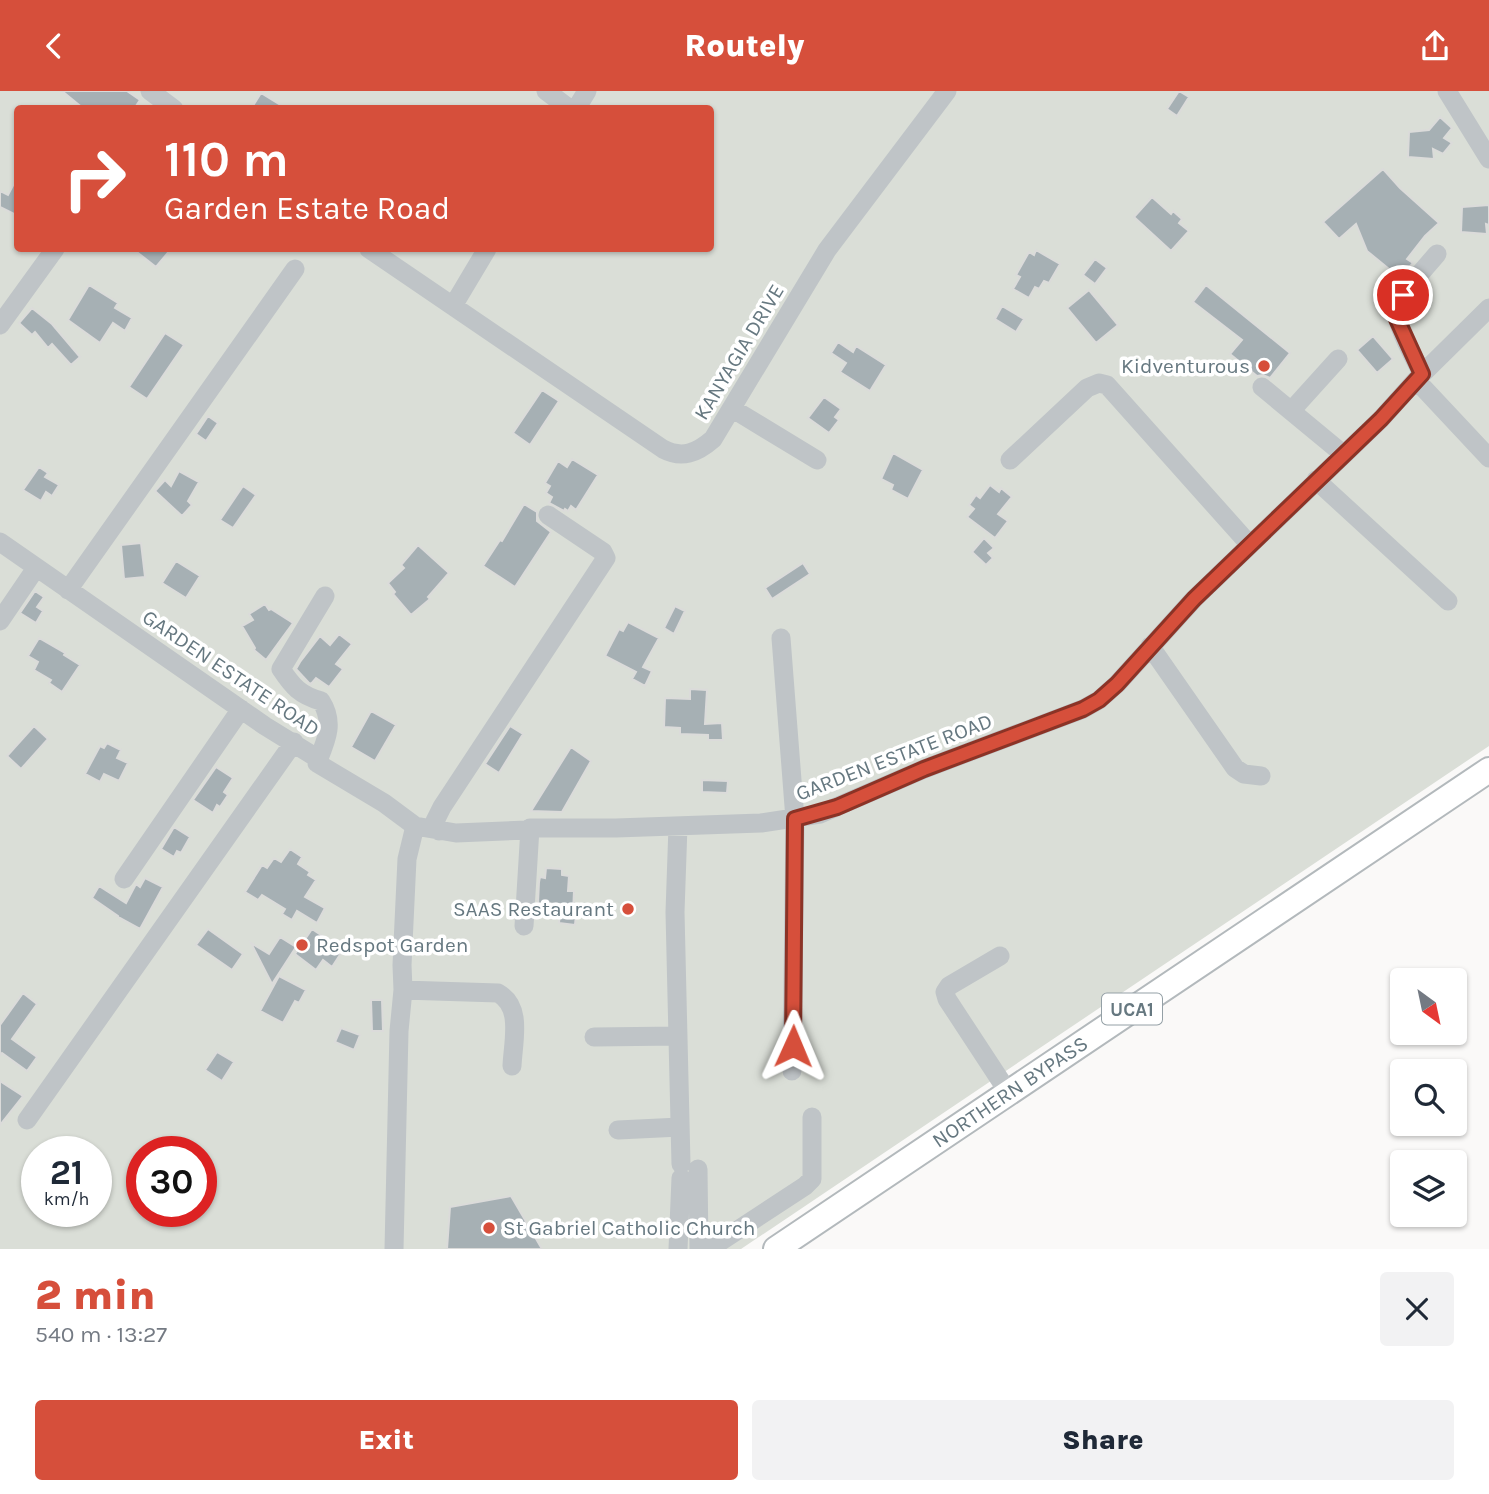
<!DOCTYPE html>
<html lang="en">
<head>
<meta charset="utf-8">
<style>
  body { margin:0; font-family:Karla,sans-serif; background:#f2f2f3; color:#1f2937; height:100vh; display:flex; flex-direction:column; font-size:26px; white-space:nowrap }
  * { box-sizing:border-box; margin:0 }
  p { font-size:23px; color:#747a83 }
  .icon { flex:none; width:38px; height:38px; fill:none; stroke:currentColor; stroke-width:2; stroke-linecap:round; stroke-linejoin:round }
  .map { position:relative; height:1158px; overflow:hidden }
  .panel { display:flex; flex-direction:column; background:#fff; flex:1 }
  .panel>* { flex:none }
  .banner { position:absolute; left:14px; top:14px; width:700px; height:147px; border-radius:7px; box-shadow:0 2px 5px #0004; background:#d64f3b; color:#fff; overflow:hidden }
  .needle { width:46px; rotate:147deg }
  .buttons { position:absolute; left:1390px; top:877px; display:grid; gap:14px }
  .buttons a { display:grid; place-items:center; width:77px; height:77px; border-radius:7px; background:#fff; box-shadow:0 2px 5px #0004; font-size:35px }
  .speed { position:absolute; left:21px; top:1045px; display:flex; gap:14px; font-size:35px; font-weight:700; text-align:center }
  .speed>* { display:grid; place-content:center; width:91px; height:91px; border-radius:50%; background:#fff; box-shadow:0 2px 5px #0004; line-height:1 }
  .speed small { font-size:18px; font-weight:400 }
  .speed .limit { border:10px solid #d22; background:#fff; color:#111 }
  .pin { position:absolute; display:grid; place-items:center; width:60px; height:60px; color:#fff; margin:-30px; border:4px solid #fff; border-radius:50%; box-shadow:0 2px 7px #0007 }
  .me { position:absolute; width:77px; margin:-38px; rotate:1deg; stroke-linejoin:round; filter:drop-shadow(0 0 5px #0008) }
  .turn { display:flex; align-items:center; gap:24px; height:147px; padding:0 35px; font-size:32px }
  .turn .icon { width:91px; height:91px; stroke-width:2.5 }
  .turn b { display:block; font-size:49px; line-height:60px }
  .round { display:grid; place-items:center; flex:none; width:74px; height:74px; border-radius:7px; background:#f2f2f3 }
  .overview { display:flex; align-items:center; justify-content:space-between; height:119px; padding:0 35px }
  h1 { font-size:42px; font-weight:800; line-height:52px; color:#d64f3b }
  .cta { display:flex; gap:14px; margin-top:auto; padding:14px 35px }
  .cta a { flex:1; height:80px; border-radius:7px; background:#d64f3b; color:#fff; font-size:28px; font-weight:800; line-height:80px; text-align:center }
  .cta a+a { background:#f2f2f3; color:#1f2937 }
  header { display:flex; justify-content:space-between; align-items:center; height:91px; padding:0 35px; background:#d64f3b; color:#fff; font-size:32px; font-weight:800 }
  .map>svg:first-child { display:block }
  .green { fill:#daded7; fill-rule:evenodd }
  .building { fill:#a6b0b4; stroke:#dbdbda; stroke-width:2 }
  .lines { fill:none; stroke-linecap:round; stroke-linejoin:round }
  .major-casing { stroke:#b3b9bc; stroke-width:28 }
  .minor { stroke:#bfc4c7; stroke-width:19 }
  .major { stroke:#fff; stroke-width:24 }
  .route-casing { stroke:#8b3326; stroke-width:18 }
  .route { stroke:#d64f3b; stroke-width:12 }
  .poi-dot { fill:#d64f3b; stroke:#fff; stroke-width:2.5 }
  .labels { text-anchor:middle; stroke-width:7; stroke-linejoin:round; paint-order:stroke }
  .shield { fill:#fff; stroke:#94a0a6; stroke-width:2 }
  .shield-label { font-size:19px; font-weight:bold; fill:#667880 }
  .street-label { font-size:21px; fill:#667880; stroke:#fff }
  .poi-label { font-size:21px; fill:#667880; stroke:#fff; text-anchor:end }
</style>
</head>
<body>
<header><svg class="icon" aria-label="back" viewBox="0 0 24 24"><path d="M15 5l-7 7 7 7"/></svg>Routely<svg class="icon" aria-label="share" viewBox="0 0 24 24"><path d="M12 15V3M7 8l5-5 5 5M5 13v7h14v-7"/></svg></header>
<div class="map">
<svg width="1489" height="1158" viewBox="0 0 1489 1158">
  <rect width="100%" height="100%" fill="#faf9f8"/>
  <!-- green -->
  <path class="green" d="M0,0H1489V655L741,1158H0ZM18,18H710V158H18ZM37,1060H96V1120H37ZM142,1060H201V1120H142Z"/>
  <!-- building -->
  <path class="building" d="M62,0H127L140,9L134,18H84Z
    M1179,0L1189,6L1177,25L1167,18Z
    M261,2L287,18H251Z
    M1440,26L1452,37L1444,47L1452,52L1443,63L1433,58L1434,68L1408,66L1409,41L1429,39Z
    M1383,78L1400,97L1439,132L1425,145L1407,168L1413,172L1400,187L1367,160L1356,133L1339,148L1323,131Z
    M18,85V125L0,116V100L8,104Z
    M1152,106L1171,123L1173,120L1182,128L1179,132L1189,140L1171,160L1134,126Z
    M1489,114V134L1486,133L1487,143L1461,141L1462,116Z
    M133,158H171L156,176Z
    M1036,159L1060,173L1049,192L1044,190L1039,198L1035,196L1029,207L1013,198L1020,186L1016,184L1029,161L1034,164Z
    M1095,168L1107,177L1095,193L1083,184Z
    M89,194L118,212L115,217L132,227L125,240L113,232L100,252L68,229Z
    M1206,194L1290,262L1270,287L1263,284L1257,285L1230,263L1242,249L1193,211Z
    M1089,199L1118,234L1096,252L1067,217Z
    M1002,215L1024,228L1016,241L995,228Z
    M32,217L52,233L80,266L71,274L52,253L48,257L35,241L32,244L19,232Z
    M165,242L184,254L147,308L129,296Z
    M1373,245L1393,268L1377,282L1357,259Z
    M838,251L853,261L856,255L886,274L870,300L840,281L846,272L831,262Z
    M542,299L559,310L530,354L513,342Z
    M824,306L841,318L835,326L839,329L829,342L808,327Z
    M208,325L218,332L206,350L196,343Z
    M893,362L923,379L908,408L891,399L893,394L881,388Z
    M572,368L598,384L576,419L571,415L568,420L565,418L564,420L549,412L552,406L546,402L550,395L545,392L558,370L567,376Z
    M39,376L48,382L45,386L59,394L52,405L46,401L41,410L23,399Z
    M179,380L199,391L188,410L192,414L182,425L155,400L165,389L171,395Z
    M990,394L999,401L1001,397L1012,406L998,423L1008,430L995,447L967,426L974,418L969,414L976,404L980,407Z
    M243,395L256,404L233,437L220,429Z
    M524,413L537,421V430L551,441L515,496L483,475L500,449L502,450Z
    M984,447L994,457L988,462L993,467L986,474L972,461Z
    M141,452L145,486L124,488L121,454Z
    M418,454L449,482L428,506L430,508L411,524L393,503L395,501L388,492L404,477L401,474Z
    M176,470L200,485L186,507L162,492Z
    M803,472L810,483L772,508L765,497Z
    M35,500L44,506L37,516L43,520L36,532L20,522Z
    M265,513L269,519L271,518L293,532L266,569L254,559L255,557L242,535L253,529L249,523Z
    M675,515L685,520L674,543L664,537Z
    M628,531L659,547L643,576L652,580L645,595L632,588L636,581L605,565L619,538L623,540Z
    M339,543L352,553L336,573L343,578L329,596L316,587L311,593L309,592L296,578L300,571L320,545L330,554Z
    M39,547L65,562L64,564L80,574L62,601L49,592L51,589L34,579L38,571L28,565Z
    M690,598L707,599L705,633L722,632L723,649H708V644L680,643V637L664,636L665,607L690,608Z
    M371,620L396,634L375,670L351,656Z
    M34,635L48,648L21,678L7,665Z
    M510,635L523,643L499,682L485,673Z
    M107,652L121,659L117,667L128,672L119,690L104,683L100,691L85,683L100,655L104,657Z
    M571,656L591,670L562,721L531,720Z
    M216,676L233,687L224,701L228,704L220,716L217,714L213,722L193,709Z
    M702,689L728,690L727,702L702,701Z
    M174,736L190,746L181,762L177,760L174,766L161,758Z
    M290,758L302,766L298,773L310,781L308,784L316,789L305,806L325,817L317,832L297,820L292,829L282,823L285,818L262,804L258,809L245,801L262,774L267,777L274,767L281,771Z
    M546,777L562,778V784L569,785L568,800H574L573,822H576L575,834L559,832L561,813L538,812L539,791L540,786L545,787Z
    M145,787L163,796L140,838L118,826V825L92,807L99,795L126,812L136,793L140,796Z
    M208,838L243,863L232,879L196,854Z
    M312,838L343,859L332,876L323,869L316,879L295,863Z
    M280,846L296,856L272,893L251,852L269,863Z
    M279,885L306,899L299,912L295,910L283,932L260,920Z
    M23,902L37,913L12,948L37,966L27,980L2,962L0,964V934Z
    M371,909H382L383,940H372Z
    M341,937L360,944L354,959L335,951Z
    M217,961L234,971L222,990L205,979Z
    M0,990L23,1005L0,1034Z
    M511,1105L542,1158H447L450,1116Z"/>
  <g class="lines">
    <defs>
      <g id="major">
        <path id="s1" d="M776,1158L1489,679"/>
      </g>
    </defs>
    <!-- major casing -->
    <use href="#major" class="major-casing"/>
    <!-- minor -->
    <path class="minor" d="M150,0L174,18
      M546,0L570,18
      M1447,0L1489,68
      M576,18L587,0
      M369,158L663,358C682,368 697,362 713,348L827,159L947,0
      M453,215L487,158
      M0,234L55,158
      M1422,283C1414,265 1390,227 1398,208L1437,163
      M1416,289L1489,367
      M1262,296L1343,363
      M733,318L817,369
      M1291,320L1338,268
      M1010,369L1087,297L1099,292L1107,294L1249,453
      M1316,389L1448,510
      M0,451L265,635L317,667V672L384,712L415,735L456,742L527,739L530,737H616L761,732L820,723L924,678L1083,618L1099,609L1117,593L1194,508L1381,328L1416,289L1489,217
      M68,499L295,178
      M0,530L36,477
      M781,547L795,728L792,980
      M1150,555L1235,677L1244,683L1261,685
      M317,672C326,650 335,632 321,610C300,604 293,596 281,578L325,505
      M678,735L675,821L681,1073
      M439,740L435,730L442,716L606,467L603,461L548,424
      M124,788L241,618
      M524,835L530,737
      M1000,865L949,895L945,901L947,908L1008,1001
      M403,899L498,902C523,916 513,950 512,975
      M594,946L678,945
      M27,1029L294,651
      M618,1039L680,1036
      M698,1078L699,1158
      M394,1158L399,940L403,899L402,874L407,768L415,735
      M678,1158L681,1087
      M709,1158L805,1095L812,1088V1026"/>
    <!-- major -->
    <use href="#major" class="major"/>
  </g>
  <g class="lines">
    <defs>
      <path id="route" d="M793,955L795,728L837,716L924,678L1083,618L1099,609L1117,593L1194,508L1381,328L1422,283L1397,228L1395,215L1403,204"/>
    </defs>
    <!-- route casing -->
    <use href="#route" class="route-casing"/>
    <!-- route -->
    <use href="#route" class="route"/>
  </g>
  <!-- markers -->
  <g class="poi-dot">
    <circle cx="1264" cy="275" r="7"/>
    <circle cx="628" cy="818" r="7"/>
    <circle cx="302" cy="854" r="7"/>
    <circle cx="489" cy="1137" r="7"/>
  </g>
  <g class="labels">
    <!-- shield labels -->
    <rect class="shield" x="1102" y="902.5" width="60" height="31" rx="5"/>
    <g class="shield-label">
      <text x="1132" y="925">UCA1</text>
    </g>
    <!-- street labels -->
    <g class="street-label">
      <text transform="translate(739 261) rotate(-59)" y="7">KANYAGIA DRIVE</text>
      <text transform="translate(231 582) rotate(34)" y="7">GARDEN ESTATE ROAD</text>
      <text transform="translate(894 666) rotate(-21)" y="7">GARDEN ESTATE ROAD</text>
      <text dy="7" stroke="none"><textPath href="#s1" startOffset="282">NORTHERN BYPASS</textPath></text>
    </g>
    <!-- poi labels -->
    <g class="poi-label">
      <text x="1250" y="282">Kidventurous</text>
      <text x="614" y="825">SAAS Restaurant</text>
      <text x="316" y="861" text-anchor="start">Redspot Garden</text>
      <text x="503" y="1144" text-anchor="start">St Gabriel Catholic Church</text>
    </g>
  </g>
</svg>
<div class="buttons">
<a><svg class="needle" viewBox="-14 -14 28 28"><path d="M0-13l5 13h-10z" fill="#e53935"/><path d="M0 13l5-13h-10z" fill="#747a83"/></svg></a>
<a><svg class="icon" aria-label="search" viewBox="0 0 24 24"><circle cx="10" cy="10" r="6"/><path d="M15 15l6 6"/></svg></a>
<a><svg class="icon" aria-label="layers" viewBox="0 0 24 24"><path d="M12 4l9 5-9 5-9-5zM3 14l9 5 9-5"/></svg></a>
</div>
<div class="speed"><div>21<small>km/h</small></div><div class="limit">30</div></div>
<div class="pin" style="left:1403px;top:204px;background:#d93025"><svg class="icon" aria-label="arrive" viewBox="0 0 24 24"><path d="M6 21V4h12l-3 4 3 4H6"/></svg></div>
<svg class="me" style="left:793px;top:955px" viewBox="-20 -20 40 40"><path d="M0-17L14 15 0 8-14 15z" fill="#d64f3b" stroke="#fff" stroke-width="4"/></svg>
<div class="banner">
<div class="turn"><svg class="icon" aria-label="right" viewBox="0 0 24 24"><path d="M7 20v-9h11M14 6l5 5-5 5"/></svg><div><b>110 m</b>Garden Estate Road</div></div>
</div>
</div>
<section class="panel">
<div class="overview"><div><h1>2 min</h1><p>540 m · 13:27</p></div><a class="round"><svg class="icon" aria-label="close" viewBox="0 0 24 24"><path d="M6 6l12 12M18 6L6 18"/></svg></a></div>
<div class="cta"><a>Exit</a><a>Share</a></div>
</section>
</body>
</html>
